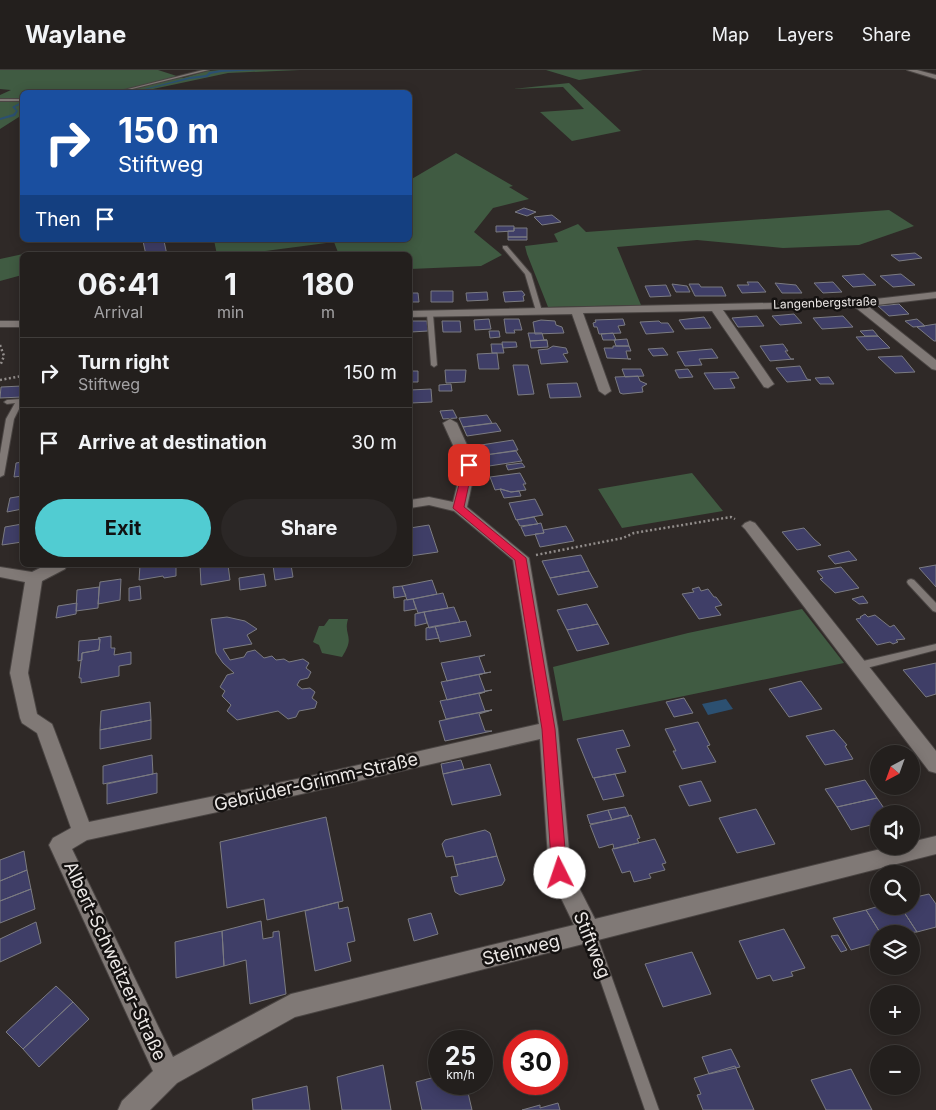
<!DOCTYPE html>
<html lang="en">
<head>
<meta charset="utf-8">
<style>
  body { margin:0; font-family:Inter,sans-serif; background:#2b2726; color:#f1f3f6; height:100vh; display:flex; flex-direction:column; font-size:19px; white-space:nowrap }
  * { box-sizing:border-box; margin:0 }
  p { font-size:16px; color:#a3a2a4 }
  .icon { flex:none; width:28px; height:28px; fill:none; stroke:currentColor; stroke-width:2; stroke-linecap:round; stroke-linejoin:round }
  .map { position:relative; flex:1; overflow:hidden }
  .side { position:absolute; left:20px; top:182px; width:392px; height:315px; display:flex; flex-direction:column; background:#231f1d; border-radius:8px; box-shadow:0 2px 12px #0003,0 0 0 1px #403d3b }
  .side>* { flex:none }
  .guide { position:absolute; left:20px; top:20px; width:392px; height:152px; border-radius:8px; box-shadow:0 2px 12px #0003,0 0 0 1px #403d3b; background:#1a4fa0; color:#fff; overflow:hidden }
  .needle { width:32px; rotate:221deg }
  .buttons { position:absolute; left:870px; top:675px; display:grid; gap:10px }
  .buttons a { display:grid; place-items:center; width:50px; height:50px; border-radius:50%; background:#231f1d; box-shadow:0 2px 12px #0003,0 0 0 1px #403d3b; font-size:25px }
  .speed { position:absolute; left:428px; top:960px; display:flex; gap:10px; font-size:25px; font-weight:700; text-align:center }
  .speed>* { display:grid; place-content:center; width:65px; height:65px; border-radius:50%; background:#231f1d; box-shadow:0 2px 12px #0003,0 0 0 1px #403d3b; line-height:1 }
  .speed small { font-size:12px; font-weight:400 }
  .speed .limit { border:8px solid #d22; background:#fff; color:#111 }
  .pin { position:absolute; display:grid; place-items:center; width:42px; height:42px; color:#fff; margin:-21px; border-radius:10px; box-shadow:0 2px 8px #0006 }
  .me { position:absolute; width:55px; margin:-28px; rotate:356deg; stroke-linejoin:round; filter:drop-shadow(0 0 4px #0008) }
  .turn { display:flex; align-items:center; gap:18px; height:105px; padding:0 15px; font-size:22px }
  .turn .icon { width:65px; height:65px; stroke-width:2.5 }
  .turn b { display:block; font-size:35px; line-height:42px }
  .then { display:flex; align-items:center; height:48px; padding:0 15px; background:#0003; gap:10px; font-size:19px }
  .eta { display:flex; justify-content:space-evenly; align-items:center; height:85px; text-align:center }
  .eta b { font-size:30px; font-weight:700; line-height:35px }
  .cta { display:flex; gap:10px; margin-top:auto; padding:10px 15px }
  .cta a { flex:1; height:58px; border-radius:30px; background:#51ccd2; color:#111; font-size:20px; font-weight:700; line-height:58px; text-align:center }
  .cta a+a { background:#2b2726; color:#f1f3f6 }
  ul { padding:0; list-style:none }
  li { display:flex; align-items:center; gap:15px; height:70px; padding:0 15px; border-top:1px solid #403d3b }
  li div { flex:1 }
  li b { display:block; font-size:19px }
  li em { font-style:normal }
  header { display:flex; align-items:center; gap:30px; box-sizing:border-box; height:70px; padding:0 25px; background:#231f1d; border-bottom:1px solid #403d3b }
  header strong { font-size:24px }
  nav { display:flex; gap:28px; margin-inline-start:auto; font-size:18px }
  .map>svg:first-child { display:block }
  .green { fill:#405b42 }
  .water { fill:#2c5071 }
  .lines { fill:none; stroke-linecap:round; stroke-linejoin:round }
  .stream { fill:#2c5071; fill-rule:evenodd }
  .building { fill:#3f3e67; stroke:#7b7b81 }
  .lane-casing { stroke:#4a4543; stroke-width:2 }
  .street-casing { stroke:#4a4543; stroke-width:2 }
  .path { stroke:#928d8b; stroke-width:2.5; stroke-dasharray:2 2.5; stroke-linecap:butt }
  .lane { fill:#807976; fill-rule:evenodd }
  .street { fill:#807976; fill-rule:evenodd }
  .route { fill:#e11d48; stroke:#92132f }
  .labels { text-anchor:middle; stroke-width:5; stroke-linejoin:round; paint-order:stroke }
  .far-street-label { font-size:12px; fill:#ece8e6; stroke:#151211 }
  .near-street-label { font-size:18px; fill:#ece8e6; stroke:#151211 }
</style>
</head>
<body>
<header>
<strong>Waylane</strong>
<nav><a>Map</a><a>Layers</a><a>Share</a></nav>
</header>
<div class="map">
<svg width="936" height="1040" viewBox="0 0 936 1040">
  <rect width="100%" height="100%" fill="#2f2927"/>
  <!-- green -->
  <path class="green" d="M0,0H158L183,8L207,1L221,0H300L228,3L139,22H22V45L0,59V25L11,20L0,19Z
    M546,0H643L579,10Z
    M569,13L621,61L572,71L540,42L584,39L563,17L513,19Z
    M456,83L513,116L509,117L529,129L493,138L474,162L502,185L481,196L410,199V185H339L334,172L234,185H217L214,170H410V110Z
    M889,140L914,156L859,175L783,178L697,170L617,177L641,235L548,237L527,184L525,176L558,172L554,164L578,154L586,162Z
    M37,181L35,185H22V205L0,211V189Z
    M692,403L723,441L622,458L598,419Z
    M802,539L844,593L563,651L553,597L688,563Z
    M329,549H348C343,566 356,566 342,587L322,583L319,575L313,572L319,556H324Z"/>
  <!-- water -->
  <path class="water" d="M726,629L733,639L708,645L702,634Z"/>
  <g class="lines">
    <!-- stream -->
    <path class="stream" d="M221,0H260L221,2L211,4L207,7L190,9L135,22H133L190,7L206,5L209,2Z
      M21,32H22V34L15,37L18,41L15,46L0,50V48L13,44L16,41L12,37Z"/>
  </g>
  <!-- building -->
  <path class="building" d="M524,138L536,142L527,146L515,142Z
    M552,145L561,152L542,155L534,147Z
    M496,156H514V161L496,162Z
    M514,158H527V167H508V161H514Z
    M508,167H527V170H508Z
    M152,170L153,172L164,171L167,185H146L143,171Z
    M915,183L922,188L899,191L891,185Z
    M864,204L876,215L853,217L842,206Z
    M901,204L915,215L893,217L880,206Z
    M747,212H758L766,222L742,223L737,215H749Z
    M833,212L842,222L823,223L814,213Z
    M775,213L796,215L802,223H782Z
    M672,214L687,216L690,222H676Z
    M689,214H699L701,217H722L726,226H695Z
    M666,215L671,226L650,227L645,216Z
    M431,221H453V232H431Z
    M522,221L525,225L523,226L524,231L505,232L503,222Z
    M487,222L488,230L467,231L466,223Z
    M410,223H418L419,232H410Z
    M899,234L909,244L889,246L878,236Z
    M794,244L802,253L780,255L772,246Z
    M757,246L764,256L738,257L732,248Z
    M843,246L853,257L822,259L813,248Z
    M704,247L711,258L685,259L679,250Z
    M489,249L491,259L475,260L474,250Z
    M504,249H519L522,260H514L515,263H506Z
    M623,249L625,255L618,256L621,263L599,264L597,257H594L593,253L596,252L595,250Z
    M917,249L925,256L913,257L905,251Z
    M541,250L555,251L556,255L562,257L564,263L535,264L533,252Z
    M411,251H427L428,261L411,262Z
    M442,251H460L461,262H443Z
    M659,251L661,253H668L674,262L646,264L640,252Z
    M936,254V271H934L917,257Z
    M873,260L878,266H865L860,261Z
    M489,261H499L500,267L490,268Z
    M528,263H542L544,270H547L530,271Z
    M613,263L616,270H603L601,264Z
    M878,266L890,278L867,280L856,267Z
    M627,269L629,276H616L614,270Z
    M547,270L548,277L531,278L530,271Z
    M502,272H516L517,277L503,278Z
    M491,274H502L504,283H492Z
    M783,274L788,281H785L791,289H794L770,291L760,276Z
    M553,276L566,278L568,283L563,284L568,292L541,294L538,280L548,279Z
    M613,276H629L631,281H626L628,289H631L607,288L604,278H613Z
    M663,278L668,285L653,286L648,279Z
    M712,279L718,288L699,289L702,295L685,296L677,282Z
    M497,283L499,299H479L477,284Z
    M902,286L915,302L895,303L878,287Z
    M513,295H528L534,324L518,325Z
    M800,296L807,309L811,310L787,312L776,298Z
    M622,299H641L644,306L625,307Z
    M688,299L693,307L679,308L675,300Z
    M445,300H466L465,312L446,313Z
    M410,301H418V312H410Z
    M735,302L739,308L730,309L735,318L714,319L704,303Z
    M638,306L640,311L647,314L642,317L643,322L623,324L620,323L615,307Z
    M829,307L834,314H820L815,308Z
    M577,313L581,327L550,328L547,314Z
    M451,314L452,321H439V315Z
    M22,316V327L0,328L1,317Z
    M431,319L432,332L411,333L410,320Z
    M453,340L457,348L443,349L440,341Z
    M487,345L492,353L463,357L459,348Z
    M496,353L501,361L467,366L463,357Z
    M513,370L518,380L486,385L481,375Z
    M516,381L522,391L489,396L484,385Z
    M22,392V406L14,407L16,393Z
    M522,393L525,397L508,400L506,395Z
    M520,403L526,414H523L526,420L511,422L501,419L495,420L490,407Z
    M500,419L511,422L519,421L521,426L504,428Z
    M22,426V439L7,442L10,428Z
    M535,429L543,445L516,450L509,433Z
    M534,447L538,454L520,456L517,450Z
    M541,453L544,463L525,466L521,457Z
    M22,454V472L2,475L5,457Z
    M429,455L438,482L410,486V458Z
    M566,456L574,471L540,477L535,464L544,463L543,460Z
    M804,458L814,469L821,475L797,480L782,462Z
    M849,481L857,490L835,494L828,486Z
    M581,485L589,501L550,508L542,491Z
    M140,495H176V506L164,508L163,506L139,510Z
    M200,495H228L230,510L201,515Z
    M273,495H291L293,507L275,510Z
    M936,495V517L919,498Z
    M841,497L859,518L835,523L820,509L823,508L817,501Z
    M589,501L598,517L558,525L550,508Z
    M264,504L266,516L240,520L239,508Z
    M121,509L120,530L98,534L100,512Z
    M432,510L437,524L407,530L402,516Z
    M140,516L141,529L129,531V518Z
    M402,516L406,526L394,528L393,517Z
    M99,517L98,538L76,541L77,520Z
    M699,517L701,521L708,519L714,527H716L722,535L715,537L721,545L699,549L682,524L694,522L692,519Z
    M443,523L448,538L418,543L413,529Z
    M863,526L868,533L859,534L852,529Z
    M413,529L416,539L404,541V530Z
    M77,533L76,544L56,548L58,536Z
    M587,534L598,554L567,560L557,540Z
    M454,537L460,552L429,558L424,542Z
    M424,542L427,553L415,556V544Z
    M865,544L868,547L875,545L890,557L894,555L905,569L896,570L898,572L893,574L890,572L877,575L856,549L861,548L860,547Z
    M227,547L245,551L257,559L247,565L252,574L223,579L230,590L244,587L247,582L255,580L264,588L272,586L276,590L284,589L289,592L303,589L309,593L306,598L311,602L308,608L300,610L297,615L302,619L310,618L315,622L312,628L317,632L315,638L299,641L296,647L288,649L278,641L237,650L227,641L231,635L222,626L225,621L220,617L227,605L234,603L223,593L216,583L211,549Z
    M466,551L471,566L440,572L435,556Z
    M598,554L609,574L577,581L567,560Z
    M435,556L439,568L426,570V558Z
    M111,566V578H115L114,585L131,582V594L119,596V606L81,613V608H79L82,583L99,580L100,569L98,568Z
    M100,569L99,580L82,583V590L78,591L79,571Z
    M485,585L479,587L485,603L491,602L447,611L441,593Z
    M936,593V624L926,627L903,600Z
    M485,603L479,605L485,621L492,620L447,630L441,612Z
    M801,611L822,639L789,647L769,619Z
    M485,622L479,624L485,641L492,640L446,649L440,631Z
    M684,628L693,643L674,647L666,632Z
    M150,632L151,650L100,660L101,641Z
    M492,640L479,644L485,661H492L445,671L439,651Z
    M151,650V669L100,679V660Z
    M698,652L710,675L707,676L716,692L682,699L673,681H676L665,659Z
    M623,660L630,676L616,679L626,702L593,708L577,669Z
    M834,660L847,675L845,676L853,689L825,695L806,666Z
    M152,685L153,704L103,714V696Z
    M461,690L464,699L443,704L441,694Z
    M490,694L501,725L452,735L443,704Z
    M157,703V723L107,734V714Z
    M615,704L624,726L603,730L594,708Z
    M865,710L877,728L837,737L825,719Z
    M701,711L711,731L689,736L679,716Z
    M877,728L888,744H879V753L851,760L837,737Z
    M625,737L629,746L612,750L608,740Z
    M756,739L775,774L737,783L719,748Z
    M608,740L612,750L590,754L587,745Z
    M631,745L640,768L637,769L639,773L614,779L613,774L599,778L590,755Z
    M326,747L343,831L267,850L264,829L227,838L220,772Z
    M485,760L490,763L497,786L455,795L453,786L446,787L442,774L445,770Z
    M655,769L666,793L662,794L665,800L649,804L651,808L634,812L630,801L622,803L612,779Z
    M24,781L27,800L0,811V790Z
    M497,786L505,810L502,815L460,825L455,822L451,807L458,806L455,795Z
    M27,800L31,819L0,831V811Z
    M31,819L35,839L0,853V831Z
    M929,824L936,834V857L917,862L900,836H911V828Z
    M338,832L339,839L348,837L355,871L347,873L351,891L315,901L305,841Z
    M879,836H900L917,862L881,864L866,840Z
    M866,840L881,864H879V872L851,880L833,848Z
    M431,843L438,864L414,871L408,849Z
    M261,851L263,869L273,867V862L279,861L286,924L250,934L246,890L224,896L222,861Z
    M36,852L41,873L0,892V869Z
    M784,859L805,898L791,902L793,906L773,911L770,905L757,909L739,871Z
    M222,861L224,896L176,908L175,872Z
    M838,865L847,880L841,882L831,866Z
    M692,882L711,924L663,937L645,894Z
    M56,916L73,932L23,979L6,962Z
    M73,932L89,949L39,997L23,979Z
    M731,979L740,997L709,1004L702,987Z
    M383,995L391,1040H342L337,1007Z
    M735,996L754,1040H703L697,1025L701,1024L694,1008Z
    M851,999L872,1040H826L811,1010Z
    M439,1006V1014H466L472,1040H422L416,1012Z
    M307,1016L310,1040H253L252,1029Z
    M558,1033L560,1040H522L540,1035V1038Z"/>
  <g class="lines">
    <defs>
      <path id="lane" d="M203,0H209L120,22H116Z
        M0,29H22V31H0Z
        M503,176H507L531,204L542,241L541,242L536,241L525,204L503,178Z
        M430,242L433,244L437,295L434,297L431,295L427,244Z
        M20,329L22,330V333L14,349L4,405L0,407V384L6,349L15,333L7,334L4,332L7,330Z
        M911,509L914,510L936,533V542L933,541L908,514L907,512L908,510Z
        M936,574V580L859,600L856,598L854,596L856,594L859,592Z
        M590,857L594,859L596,863L659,1040H645L584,863L586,859Z"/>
      <path id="street" d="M907,0H917L936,5V9Z
        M936,222V228L868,236L936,290V300L932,299L855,237L723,240L774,314L768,318L764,317L712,241L583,243L611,321L605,325L599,321L572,244L410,247V241L858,231Z
        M0,251H22V257H0Z
        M450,349L457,353L476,395L467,437L529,488L558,659L571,802L595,849L893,776H911V772L936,766V784L598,870L590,874L587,873L295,947L177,1013L150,1040H118L122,1031L153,1001L49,775L53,768L71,758L37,663L22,653L20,648L10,603L25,512L0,507V497L32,502L46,495H67L65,499L42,511L28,603L37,644L52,654L54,659L89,752L297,709L539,654L513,490L454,441L429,435L410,438V430L429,427L453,432L462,395L443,353ZM540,669L549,803L574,855L291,924L173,987L72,779L87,770L297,725Z
        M750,451L755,453L936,681V703L929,701L745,459L742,456L745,453Z"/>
    </defs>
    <!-- lane casing -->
    <use href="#lane" class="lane-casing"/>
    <!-- street casing -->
    <use href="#street" class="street-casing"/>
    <!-- path -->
    <path class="path" d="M0,275L4,286L0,296
      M0,310L22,306
      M536,485L623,468L634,463L731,447L735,449"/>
    <!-- lane -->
    <use href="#lane" class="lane"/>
    <!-- street -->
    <use href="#street" class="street"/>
  </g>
  <!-- route -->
  <path class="route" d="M469,392L473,395L464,437L526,488L555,659L567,803L565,807L560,809L555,807L552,803L542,659L515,490L453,438L464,395Z"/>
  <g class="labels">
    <!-- far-street labels -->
    <g class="far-street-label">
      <text transform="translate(825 233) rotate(-2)" y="4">Langenbergstraße</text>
    </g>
    <!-- near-street labels -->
    <g class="near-street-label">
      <text transform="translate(316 712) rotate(-13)" y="6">Gebrüder-Grimm-Straße</text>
      <text transform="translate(592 875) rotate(68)" y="6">Stiftweg</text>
      <text transform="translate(521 880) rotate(-14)" y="6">Steinweg</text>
      <text transform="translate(115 891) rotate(65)" y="6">Albert-Schweitzer-Straße</text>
    </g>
  </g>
</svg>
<div class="buttons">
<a><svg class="needle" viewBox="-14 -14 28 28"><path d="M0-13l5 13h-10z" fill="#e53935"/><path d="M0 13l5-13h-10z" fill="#a3a2a4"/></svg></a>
<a><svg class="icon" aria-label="sound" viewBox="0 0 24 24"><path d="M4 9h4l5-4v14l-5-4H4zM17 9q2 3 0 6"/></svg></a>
<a><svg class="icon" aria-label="search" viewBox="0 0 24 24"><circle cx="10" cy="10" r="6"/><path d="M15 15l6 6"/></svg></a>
<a><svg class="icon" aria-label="layers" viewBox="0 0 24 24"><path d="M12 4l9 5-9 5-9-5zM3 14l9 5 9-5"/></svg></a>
<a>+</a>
<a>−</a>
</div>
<div class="speed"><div>25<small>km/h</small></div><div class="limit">30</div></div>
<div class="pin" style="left:469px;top:395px;background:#d93025"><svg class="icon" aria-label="arrive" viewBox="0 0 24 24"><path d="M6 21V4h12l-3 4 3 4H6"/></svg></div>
<svg class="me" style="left:560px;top:803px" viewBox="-20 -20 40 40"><circle r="19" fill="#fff"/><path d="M0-13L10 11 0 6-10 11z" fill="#e11d48"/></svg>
<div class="guide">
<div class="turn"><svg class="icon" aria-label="right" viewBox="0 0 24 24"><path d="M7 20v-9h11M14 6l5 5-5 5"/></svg><div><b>150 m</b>Stiftweg</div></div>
<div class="then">Then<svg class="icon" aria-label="arrive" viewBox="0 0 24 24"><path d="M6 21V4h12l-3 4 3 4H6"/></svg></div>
</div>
<section class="side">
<div class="eta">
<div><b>06:41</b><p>Arrival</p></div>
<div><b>1</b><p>min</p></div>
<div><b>180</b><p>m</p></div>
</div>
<ul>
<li><svg class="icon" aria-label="right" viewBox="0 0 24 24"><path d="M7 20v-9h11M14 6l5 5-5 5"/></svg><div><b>Turn right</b><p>Stiftweg</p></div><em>150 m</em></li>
<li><svg class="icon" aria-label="arrive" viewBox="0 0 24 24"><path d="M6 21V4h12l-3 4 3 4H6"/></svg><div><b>Arrive at destination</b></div><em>30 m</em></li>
</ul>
<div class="cta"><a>Exit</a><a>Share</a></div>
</section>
</div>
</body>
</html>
